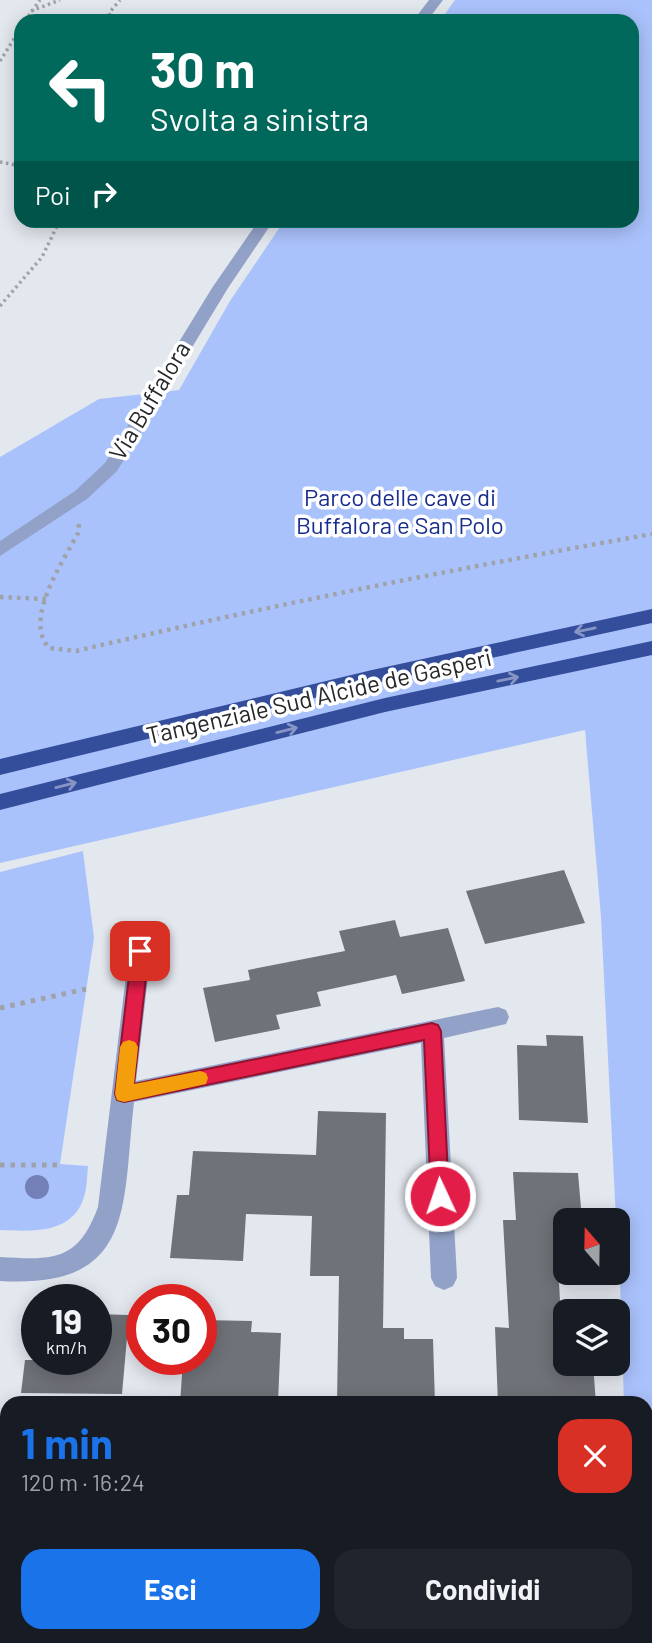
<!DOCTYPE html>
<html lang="it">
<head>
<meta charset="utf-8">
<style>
  body { margin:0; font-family:Barlow,sans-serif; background:#20242c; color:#f1f3f6; height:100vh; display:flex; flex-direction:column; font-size:26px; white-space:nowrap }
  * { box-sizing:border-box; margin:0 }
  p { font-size:23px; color:#9ea1a6 }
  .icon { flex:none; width:38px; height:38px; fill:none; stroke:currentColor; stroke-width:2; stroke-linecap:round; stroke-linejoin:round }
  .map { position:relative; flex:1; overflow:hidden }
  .side { position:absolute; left:0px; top:1396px; width:653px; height:247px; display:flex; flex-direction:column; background:#171b24; border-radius:21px 21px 0 0; box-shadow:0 4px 18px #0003 }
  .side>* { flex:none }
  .hud { position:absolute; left:14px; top:14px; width:625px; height:214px; border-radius:21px; box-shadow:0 4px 18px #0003; background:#00695c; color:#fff; overflow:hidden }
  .needle { width:46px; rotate:340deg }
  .buttons { position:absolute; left:553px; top:1208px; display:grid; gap:14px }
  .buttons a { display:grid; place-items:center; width:77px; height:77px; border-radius:14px; background:#171b24; box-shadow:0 4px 18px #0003; font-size:35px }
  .speed { position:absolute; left:21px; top:1284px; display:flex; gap:14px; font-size:35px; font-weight:700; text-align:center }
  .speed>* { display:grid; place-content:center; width:91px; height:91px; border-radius:50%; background:#171b24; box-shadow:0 4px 18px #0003; line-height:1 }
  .speed small { font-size:18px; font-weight:400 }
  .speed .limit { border:10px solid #d22; background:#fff; color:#111 }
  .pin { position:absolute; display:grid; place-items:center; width:60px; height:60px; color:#fff; margin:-30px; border-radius:14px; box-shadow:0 4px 10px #0006 }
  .me { position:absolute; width:77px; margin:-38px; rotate:357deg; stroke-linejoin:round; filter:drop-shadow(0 0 5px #0008) }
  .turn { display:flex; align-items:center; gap:24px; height:147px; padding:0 21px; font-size:32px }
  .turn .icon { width:91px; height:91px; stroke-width:2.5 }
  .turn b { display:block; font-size:49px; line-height:60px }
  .then { display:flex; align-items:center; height:66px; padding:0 21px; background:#0003; gap:14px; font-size:26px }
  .round { display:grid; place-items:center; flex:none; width:74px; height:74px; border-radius:21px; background:#20242c }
  .headline { display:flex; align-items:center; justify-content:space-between; height:119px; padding:0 21px }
  h1 { font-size:42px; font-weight:700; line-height:52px; color:#1a73e8 }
  .primary-button { display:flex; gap:14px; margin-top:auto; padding:14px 21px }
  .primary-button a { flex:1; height:80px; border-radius:21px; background:#1a73e8; color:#fff; font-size:28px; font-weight:700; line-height:80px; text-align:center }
  .primary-button a+a { background:#20242c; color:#f1f3f6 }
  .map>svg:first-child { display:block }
  .green { fill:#aac2fc }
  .building { fill:#6f7278 }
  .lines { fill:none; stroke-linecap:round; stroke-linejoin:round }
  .path-far2 { stroke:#9fa2a8; stroke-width:3.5; stroke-dasharray:2.5 3.5; stroke-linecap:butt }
  .path-far1 { stroke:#9fa2a8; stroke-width:4.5; stroke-dasharray:3.5 5; stroke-linecap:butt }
  .path { stroke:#9fa2a8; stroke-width:5; stroke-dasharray:4.5 6; stroke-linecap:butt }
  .street { fill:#92a1c7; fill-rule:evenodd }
  .highway { fill:#354e9b; fill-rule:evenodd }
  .tree { fill:#7381b8 }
  .oneway { stroke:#8695c3 }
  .route { fill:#e11d48; stroke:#92132f; stroke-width:2 }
  .slow { fill:#f59e0b }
  .labels { text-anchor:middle; stroke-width:7; stroke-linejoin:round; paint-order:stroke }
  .street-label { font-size:24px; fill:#26272a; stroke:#fff }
  .park-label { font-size:24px; fill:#182d8c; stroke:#fff }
</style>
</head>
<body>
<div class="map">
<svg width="652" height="1643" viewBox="0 0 652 1643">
  <rect width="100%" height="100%" fill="#e3e7ee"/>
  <!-- green -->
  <path class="green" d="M455,0H652V1484H646V1404L624,1403L618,1220H616L601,917L585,730L0,863V457L99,399L179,390L230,301L284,221L632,220V21H440Z
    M83,851L94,938L60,1164L88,1166C87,1176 87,1190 83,1200C70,1235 30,1231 0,1230V872Z
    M0,1579H7V1636H20L19,1643H0Z
    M120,1636H609L610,1643H119Z"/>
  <!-- building -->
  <path class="building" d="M564,870L585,923L485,944L466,891Z
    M395,920L400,937L448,928L465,981L402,994L396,975L317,992L321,1006L276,1015L280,1029L215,1042L203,988L250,980L248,970L345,951L339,931Z
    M546,1035L583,1036L588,1123L519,1120L517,1045L547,1046Z
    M318,1111L386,1113L383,1328H404V1339H433L435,1404H337L339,1276H310L312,1216L246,1214L243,1261L170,1258L177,1195H189L193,1151L316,1155Z
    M513,1172L578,1173L582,1220H565V1282H559L562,1340H565V1363H593L596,1404H498L495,1327L509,1328L503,1220H516Z
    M96,1314L129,1315L122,1394L21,1393L25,1360H96Z
    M201,1320L252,1321L251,1332L281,1333L278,1402L180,1404L183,1360H201Z"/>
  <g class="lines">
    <!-- path-far2 -->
    <path class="path-far2" d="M31,11L60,0
      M25,21L40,0
      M112,21L109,13L120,0
      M0,61L21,28
      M0,162L21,166
      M0,306L42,257L60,220"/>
    <!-- path-far1 -->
    <path class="path-far1" d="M79,524L78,533C63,562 23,619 49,648L76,651C267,606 459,568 652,534
      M0,597L46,599"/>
    <!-- path -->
    <path class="path" d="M0,1008L86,989
      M0,1165H60"/>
    <!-- street -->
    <path class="street" d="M429,0H443L427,21H413Z
      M259,220H274L228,288L117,471L87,499L0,556V541L75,491L105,463L212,288Z
      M140,942L148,944L151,951L136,1081L498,1007L506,1010L509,1017L506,1024L444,1038L457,1278L453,1286L444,1290L435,1286L431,1278L421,1043L134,1102C122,1207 136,1289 0,1281V1257C53,1260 78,1262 98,1207L129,951L132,944Z
      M0,1437H7V1463H0Z"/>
    <!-- highway -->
    <path class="highway" d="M652,609V623L372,684L0,775V759L372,670Z
      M652,641V655L385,712L0,810V794L385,698Z"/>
  </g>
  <!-- trees -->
  <circle class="tree" cx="37" cy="1187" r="12"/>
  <!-- one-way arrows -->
  <defs><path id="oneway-shaft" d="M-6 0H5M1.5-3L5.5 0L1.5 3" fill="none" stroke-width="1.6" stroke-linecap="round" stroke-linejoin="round" transform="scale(1.75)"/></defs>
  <g class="oneway">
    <use href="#oneway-shaft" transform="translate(585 630) rotate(168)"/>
    <use href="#oneway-shaft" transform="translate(508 679) rotate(-12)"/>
    <use href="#oneway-shaft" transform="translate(287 730) rotate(-14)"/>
    <use href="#oneway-shaft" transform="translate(66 785) rotate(-14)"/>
  </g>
  <!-- route -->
  <path class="route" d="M140,944L146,946L149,951L134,1084L432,1023L438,1025L441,1031L449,1196L446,1202L440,1204L433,1202L431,1196L424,1040L124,1102L117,1100L115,1094L132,951L134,946Z"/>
  <!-- slow -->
  <path class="slow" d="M129,1040L135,1042L138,1047L134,1084L200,1071L206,1073L208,1078L206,1084L124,1102L117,1100L115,1094L120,1047L123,1042Z"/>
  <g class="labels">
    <!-- street labels -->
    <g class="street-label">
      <text transform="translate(150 401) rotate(-59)" y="8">Via Buffalora</text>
      <text transform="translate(319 697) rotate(-13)" y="8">Tangenziale Sud Alcide de Gasperi</text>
    </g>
    <!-- park labels -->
    <g class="park-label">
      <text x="400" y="506">Parco delle cave di<tspan x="400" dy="28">Buffalora e San Polo</tspan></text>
    </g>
  </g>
</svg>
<div class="buttons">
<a><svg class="needle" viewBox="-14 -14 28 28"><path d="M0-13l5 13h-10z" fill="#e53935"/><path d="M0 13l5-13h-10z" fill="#9ea1a6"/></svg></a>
<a><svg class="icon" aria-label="layers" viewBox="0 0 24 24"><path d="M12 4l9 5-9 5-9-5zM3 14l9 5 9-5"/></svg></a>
</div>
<div class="speed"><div>19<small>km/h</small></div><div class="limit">30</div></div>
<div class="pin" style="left:140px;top:951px;background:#d93025"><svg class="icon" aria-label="arrive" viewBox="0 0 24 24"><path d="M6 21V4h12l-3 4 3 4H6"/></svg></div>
<svg class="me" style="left:440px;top:1196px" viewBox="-20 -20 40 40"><circle r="17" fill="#e11d48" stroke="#fff" stroke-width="3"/><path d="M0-11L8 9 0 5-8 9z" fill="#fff"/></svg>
<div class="hud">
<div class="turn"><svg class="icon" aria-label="left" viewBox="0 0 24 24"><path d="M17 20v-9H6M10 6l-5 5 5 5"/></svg><div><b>30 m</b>Svolta a sinistra</div></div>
<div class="then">Poi<svg class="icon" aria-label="right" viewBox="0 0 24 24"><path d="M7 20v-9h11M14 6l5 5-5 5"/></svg></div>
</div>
<section class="side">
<div class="headline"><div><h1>1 min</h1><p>120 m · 16:24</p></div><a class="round" style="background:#d93025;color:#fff"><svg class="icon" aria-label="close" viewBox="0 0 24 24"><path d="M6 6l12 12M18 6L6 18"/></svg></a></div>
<div class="primary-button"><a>Esci</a><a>Condividi</a></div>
</section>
</div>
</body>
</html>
